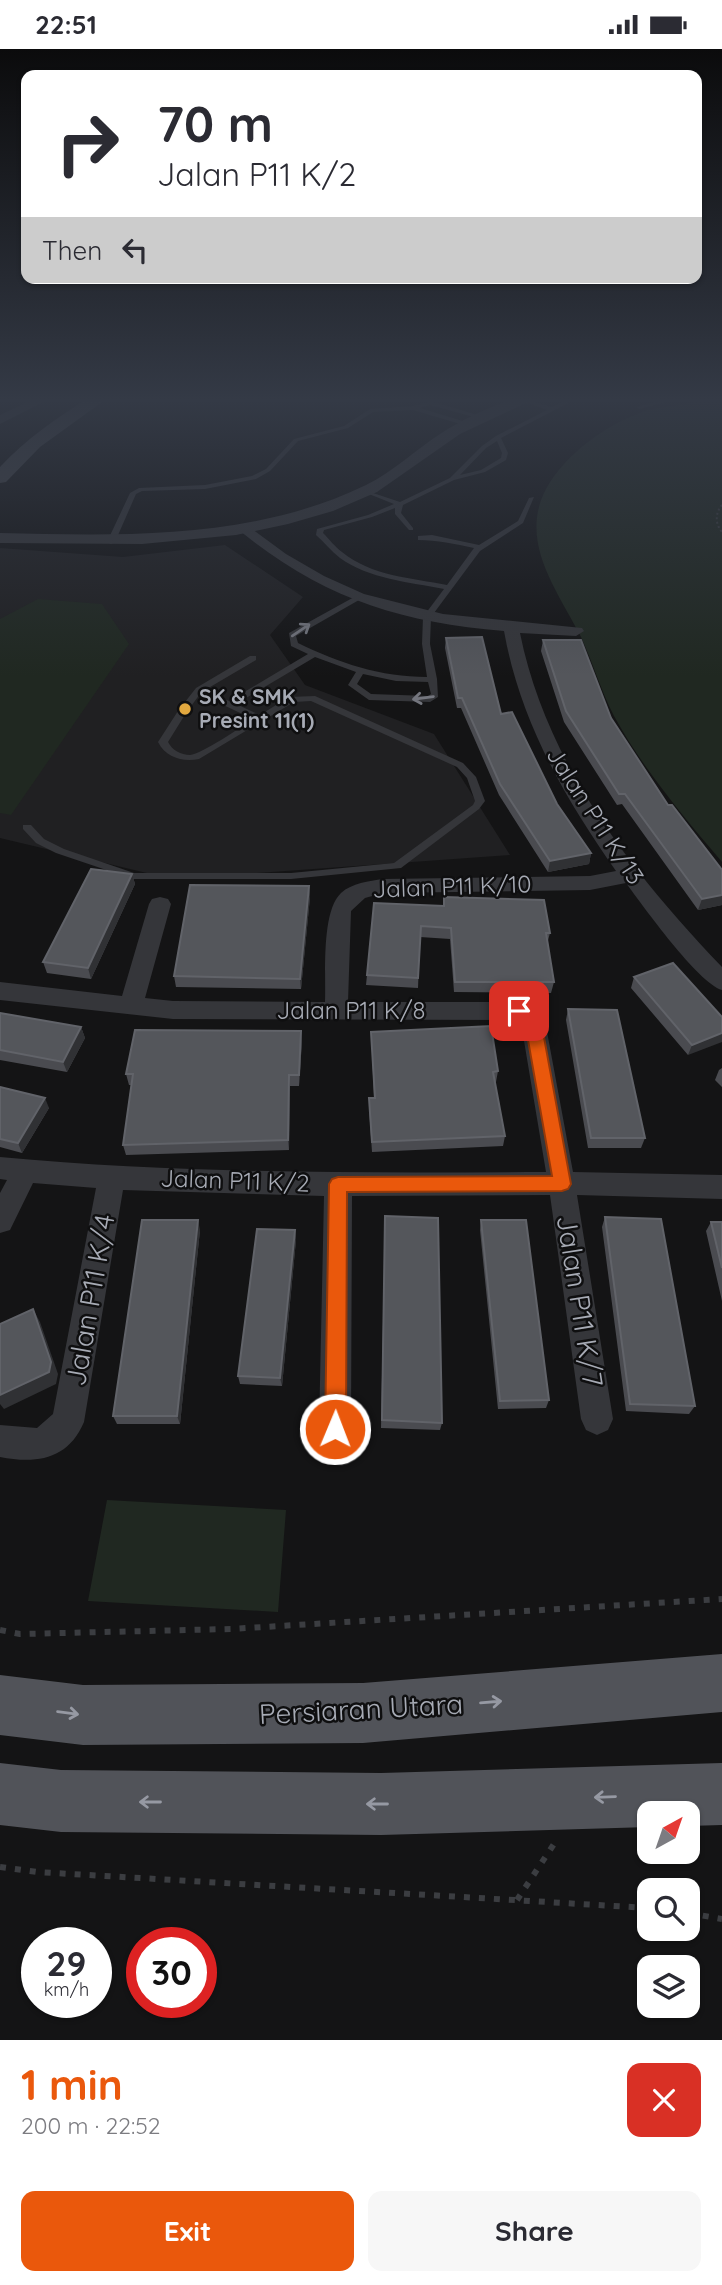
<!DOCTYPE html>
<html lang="en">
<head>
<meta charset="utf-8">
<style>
  body { margin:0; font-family:Quicksand,sans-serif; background:#f7f7f7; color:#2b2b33; height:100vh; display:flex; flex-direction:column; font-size:26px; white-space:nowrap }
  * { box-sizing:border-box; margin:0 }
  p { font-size:23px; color:#7c7c81 }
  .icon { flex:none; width:38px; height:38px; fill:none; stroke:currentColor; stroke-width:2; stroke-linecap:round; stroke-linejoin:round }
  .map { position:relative; height:1991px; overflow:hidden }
  .panel { display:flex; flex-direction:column; background:#fff; flex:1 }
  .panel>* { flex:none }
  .guide { position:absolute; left:21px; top:21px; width:681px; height:214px; border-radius:14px; box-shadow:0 2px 5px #0004; background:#fff; color:#2b2b33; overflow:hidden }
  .needle { width:46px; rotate:40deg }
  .buttons { position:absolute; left:637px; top:1752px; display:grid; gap:14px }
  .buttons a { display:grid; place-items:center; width:63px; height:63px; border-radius:14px; background:#fff; box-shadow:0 2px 5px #0004; font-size:35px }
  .speed { position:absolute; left:21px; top:1878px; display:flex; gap:14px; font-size:35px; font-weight:700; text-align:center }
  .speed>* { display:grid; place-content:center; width:91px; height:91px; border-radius:50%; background:#fff; box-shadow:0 2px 5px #0004; line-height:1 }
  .speed small { font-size:18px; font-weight:400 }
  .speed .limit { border:10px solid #d22; background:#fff; color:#111 }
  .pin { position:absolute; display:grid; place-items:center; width:60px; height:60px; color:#fff; margin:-30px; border-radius:14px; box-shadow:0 4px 10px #0006 }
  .me { position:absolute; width:77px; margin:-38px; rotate:1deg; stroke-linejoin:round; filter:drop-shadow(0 0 5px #0008) }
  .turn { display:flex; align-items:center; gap:24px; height:147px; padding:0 21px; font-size:32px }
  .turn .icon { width:91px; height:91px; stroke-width:2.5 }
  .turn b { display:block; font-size:49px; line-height:60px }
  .then { display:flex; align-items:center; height:66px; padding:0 21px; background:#0003; gap:14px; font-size:26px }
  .round { display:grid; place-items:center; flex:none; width:74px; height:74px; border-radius:14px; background:#f7f7f7 }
  .head { display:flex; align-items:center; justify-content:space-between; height:119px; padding:0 21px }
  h1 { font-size:42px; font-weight:700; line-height:52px; color:#ea580c }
  .action { display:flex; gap:14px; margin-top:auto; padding:14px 21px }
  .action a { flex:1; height:80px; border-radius:14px; background:#ea580c; color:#fff; font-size:28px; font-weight:700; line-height:80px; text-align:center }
  .action a+a { background:#f7f7f7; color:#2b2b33 }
  .status { display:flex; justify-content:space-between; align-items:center; height:49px; padding:0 35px; background:#fff; direction:ltr }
  .status svg { height:19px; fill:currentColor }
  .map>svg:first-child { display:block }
  .built { fill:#202022 }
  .green { fill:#202821 }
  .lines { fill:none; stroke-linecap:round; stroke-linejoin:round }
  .path-far1 { stroke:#3b3d41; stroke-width:2; stroke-dasharray:2 2.5; stroke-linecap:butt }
  .path { stroke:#3b3d41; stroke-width:6; stroke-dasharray:6 9; stroke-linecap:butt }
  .service { fill:#35363a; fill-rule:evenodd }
  .minor { fill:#35363a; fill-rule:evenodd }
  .tertiary { fill:#35363a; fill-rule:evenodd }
  .secondary { fill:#43454a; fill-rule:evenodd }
  .primary { fill:#515359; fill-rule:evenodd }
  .wall { fill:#4a4b50 }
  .shaded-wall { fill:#303134 }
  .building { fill:#54565b; stroke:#616369; stroke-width:2 }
  .oneway { stroke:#74767e }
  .oneway2 { stroke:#9699a3 }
  .route { fill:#ea580c; stroke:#983908; stroke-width:2 }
  .poi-dot { fill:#e2a83f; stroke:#0f0f10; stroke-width:2.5 }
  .labels { text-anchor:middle; stroke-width:5; stroke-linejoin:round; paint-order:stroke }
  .far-poi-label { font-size:21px; font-weight:bold; fill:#a7abb5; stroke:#0f0f10; text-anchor:start }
  .street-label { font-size:24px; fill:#a7abb5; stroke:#0f0f10 }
  .near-street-label { font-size:28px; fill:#a7abb5; stroke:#0f0f10 }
</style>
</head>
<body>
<div class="status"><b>22:51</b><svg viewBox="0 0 49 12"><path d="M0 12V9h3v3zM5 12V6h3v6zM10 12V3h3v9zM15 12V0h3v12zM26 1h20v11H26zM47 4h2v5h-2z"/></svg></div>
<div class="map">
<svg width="722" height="1991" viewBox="0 0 722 1991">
  <rect width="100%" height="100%" fill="#141415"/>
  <!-- built -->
  <path class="built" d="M225,496L303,548L270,586L305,636L434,685L510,806L172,830L0,789V499L123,508Z"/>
  <!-- green -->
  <path class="green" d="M697,352L722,353V813C683,767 643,720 614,667C601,642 593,614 581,588C558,542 518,493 546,440C566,404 607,375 645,362C662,357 682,357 697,352Z
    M38,550L102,555L129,595L11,766L0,764V570Z
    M107,1451L286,1461L278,1563L88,1552Z"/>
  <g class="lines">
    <!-- path-far1 -->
    <path class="path-far1" d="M722,456C715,464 715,475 722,483"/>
    <!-- path -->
    <path class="path" d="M0,1581L20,1585L231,1580L722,1550
      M0,1818L37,1823L649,1859
      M517,1851L556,1792
      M688,1864L722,1870"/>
    <!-- service -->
    <path class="service" d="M432,348H438L434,353L484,368L481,370L430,356L420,359L469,374L467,377L413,361L373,363L348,379L298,392L270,422L256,430L205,440L142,442L136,445L115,493L111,495L107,493L130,444L139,439L205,436L252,427L266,420L294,390L344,377L370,360L413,357L428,353Z
      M572,348H580L501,389L508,404L506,411L485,423L454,431L403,456L401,464L413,479V481H409L395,465V459L372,468L324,481L323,484C329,490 335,498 342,503C371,527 412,529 447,536L474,499C455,495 437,491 418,491V487L432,486L479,496L518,472L529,449L534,448L523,474L480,502L431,568L430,595L437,630L438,648L430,653L369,651L348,636L356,623L315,608L236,655L260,666L289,648L315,647L463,714L476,728L485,752L479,760L401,819L291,830H133L56,804L36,794L23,780V776H31L44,790L64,800L134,824H291L394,814L473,756L475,752L467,729L457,718L311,652L294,653L199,710C183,713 166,709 158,693L178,662L196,639L250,607H256V611L205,641L229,652L308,605L291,597L289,584L356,547H359V551L296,587L298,594C339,614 381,628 427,628L422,595L423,568L444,540C409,533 369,530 340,509C331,502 324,493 316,486L317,480L368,466L394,455L364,443V441L400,453L450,429L482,397L496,387L547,361L523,352V350L552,358ZM497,392L502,404L501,409L481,421L460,426L486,399ZM363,625L396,632L428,633L431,645L428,647L371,645L357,635ZM200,645L253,670C241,678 202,705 190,706C181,706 172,701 168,693L186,664Z
      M673,348H685L639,360L636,358Z"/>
    <!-- minor -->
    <path class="minor" d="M38,348H53L0,375V366Z
      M245,475L286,505L324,527L364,545L443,565L582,579L584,582L576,587L520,584C546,714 632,824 722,918V941C698,934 643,857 626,834L590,841L383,844L365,849L351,862L348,953H519L536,959L545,972L573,1123L722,1126V1150L577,1146L613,1370L608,1381L597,1386L586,1381L581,1370L550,1146L352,1147L351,1379L346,1390L335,1395L324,1390L319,1379L324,1147L123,1141L84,1373C68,1411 36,1415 0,1408V1376L37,1379L53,1365L96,1139L33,1134L10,1181L0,1184V1144L7,1131L0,1130V1108C181,1125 364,1124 546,1123L521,974L518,971L173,970L0,951V933L122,947L149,855L152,850L160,848L168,850L171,855L145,949L173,952L325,953C326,925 321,863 341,844C352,834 369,832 383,830L590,827L616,822C564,748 520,672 504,582C398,573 323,549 240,482V476Z"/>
    <!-- tertiary -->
    <path class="tertiary" d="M517,348H539L460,385L377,443L333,462L288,475L236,486L142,495L0,494V484C122,487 253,491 366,436C393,423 415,401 440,385C464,369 490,358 517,348Z"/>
    <!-- secondary -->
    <path class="secondary" d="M90,348H109L40,398L6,433L0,434V418C26,390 58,368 90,348Z"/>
    <!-- primary -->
    <path class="primary" d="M722,1605V1663L363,1694L83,1696L0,1686V1626L83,1636L363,1634Z
      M0,1714L61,1721L381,1724L722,1714V1776L688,1777V1764H649V1778L381,1786L61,1783L0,1776Z"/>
  </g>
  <!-- wall -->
  <path class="wall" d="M446,589L501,665L557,755L591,804L589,815L548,823L499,746L461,659H457L445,599Z
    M543,591L611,669L668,756L722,821V856L698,861L622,755L617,756L564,673L541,602Z
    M132,825L135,835L91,930L47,924L43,913Z
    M309,837L310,848L301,940L176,938L174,927Z
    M374,854L550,884L547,895L554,933L551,944L454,943L450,890L420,888L418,939L366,936Z
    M634,928L722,968L688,1006L631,939Z
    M568,960L645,1089L641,1099H588L566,971Z
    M0,964L81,978L85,989L67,1023L0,1011Z
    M371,983L498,1022L496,1033H495L505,1087L503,1097L372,1103L369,1059V1049H374Z
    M302,992L299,1037H290L289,1101L126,1106L123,1096L131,1036H129L126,1025Z
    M722,1019V1038L715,1031L719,1021Z
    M0,1038L49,1059L22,1104L0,1098Z
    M385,1167L442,1374L440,1381L381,1379Z
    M605,1168L695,1357L689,1365L626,1362L602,1178Z
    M481,1171L549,1351L546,1359L498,1360L480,1181Z
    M711,1173H722V1252L706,1182Z
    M200,1181L180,1375H117L113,1367Z
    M295,1181L296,1191L282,1337L240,1335L238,1327Z"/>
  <!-- shaded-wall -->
  <path class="shaded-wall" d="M591,804L589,815L548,823L550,812Z
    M132,825L135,835L91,930L88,919Z
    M309,837L310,848L301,940L300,930Z
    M722,846V856L698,861L702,850Z
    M81,978L85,989L67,1023L63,1013Z
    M301,982L302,992L299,1037V1026Z
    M722,984V993L688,1006L692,996Z
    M289,1026L290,1037L289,1101L288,1091Z
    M45,1049L49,1059L22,1104L18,1094Z
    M198,1171L200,1181L180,1375L177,1367Z
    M295,1181L296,1191L282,1337L280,1329Z
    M33,1260L40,1273L58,1325L56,1335L4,1360L0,1355V1346Z"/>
  <!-- building -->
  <path class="building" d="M482,588L501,665L512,663L557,755L591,804L550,812L500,735L462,649H458L446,589Z
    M543,591H581L611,669L668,756H672L722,821V846L702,850L625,745H619L566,662Z
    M91,820L132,825L88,919L43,913Z
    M190,836L309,837L300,930L174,927Z
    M444,848L544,851L550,884H546L554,933H455L451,879L421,877L418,929L367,926L374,854L444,857Z
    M673,914L722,968V984L692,996L634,928Z
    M568,960L617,961L645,1089H591Z
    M0,964L81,978L63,1013L0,1001Z
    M491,977L498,1022L493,1023L505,1087L372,1093L369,1049H375L371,983Z
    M135,981L301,982L299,1026H289L288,1091L123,1096L133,1025H126Z
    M0,1038L45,1049L18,1094L0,1090Z
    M385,1167L438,1169L442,1374L382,1371Z
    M605,1168L661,1170L695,1357L630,1355Z
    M142,1171H198L177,1367H113Z
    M481,1171H526L549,1351L500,1352Z
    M711,1173H722V1219Z
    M257,1180L295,1181L280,1329L238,1327Z
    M33,1260L51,1313L49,1323L0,1346V1275Z"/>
  <!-- one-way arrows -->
  <defs><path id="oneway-shaft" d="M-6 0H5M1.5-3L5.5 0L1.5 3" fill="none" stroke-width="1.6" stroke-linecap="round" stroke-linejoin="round" transform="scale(1.75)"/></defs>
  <g class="oneway">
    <use href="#oneway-shaft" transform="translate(301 581) rotate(-34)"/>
    <use href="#oneway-shaft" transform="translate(423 649) rotate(172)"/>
  </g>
  <g class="oneway2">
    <use href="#oneway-shaft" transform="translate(491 1653) rotate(-5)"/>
    <use href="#oneway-shaft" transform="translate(68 1664) rotate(7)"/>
    <use href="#oneway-shaft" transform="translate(605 1748) rotate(178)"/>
    <use href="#oneway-shaft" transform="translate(150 1753) rotate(-180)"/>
    <use href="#oneway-shaft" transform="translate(377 1755) rotate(180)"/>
  </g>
  <!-- sky -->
  <linearGradient id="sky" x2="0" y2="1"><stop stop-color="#0b0b0c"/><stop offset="0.56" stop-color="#343a46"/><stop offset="1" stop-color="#343a46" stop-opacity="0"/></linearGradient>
  <rect width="722" height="627" fill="url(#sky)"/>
  <!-- route -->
  <path class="route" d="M519,956L533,961L541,972L571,1135L568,1140L562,1142L347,1143L346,1380L343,1387L335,1390L328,1387L325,1380L329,1135L332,1130L338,1128L552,1127L525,974L511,962Z"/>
  <!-- markers -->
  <circle class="poi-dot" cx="185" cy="660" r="7"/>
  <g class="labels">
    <!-- far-poi labels -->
    <g class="far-poi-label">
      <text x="199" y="655">SK &amp; SMK<tspan x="199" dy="24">Presint 11(1)</tspan></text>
    </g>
    <!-- street labels -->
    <g class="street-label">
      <text transform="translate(595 767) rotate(57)" y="8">Jalan P11 K/13</text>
      <text transform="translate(452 838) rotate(-2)" y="8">Jalan P11 K/10</text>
      <text x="351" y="970">Jalan P11 K/8</text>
      <text transform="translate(235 1132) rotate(2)" y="8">Jalan P11 K/2</text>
    </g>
    <!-- near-street labels -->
    <g class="near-street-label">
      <text transform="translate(90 1251) rotate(-80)" y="10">Jalan P11 K/4</text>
      <text transform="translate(580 1252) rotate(81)" y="10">Jalan P11 K/7</text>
      <text transform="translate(361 1660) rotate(-3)" y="10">Persiaran Utara</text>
    </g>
  </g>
</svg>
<div class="buttons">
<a><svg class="needle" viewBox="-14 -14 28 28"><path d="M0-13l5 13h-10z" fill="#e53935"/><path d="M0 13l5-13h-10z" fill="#7c7c81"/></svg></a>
<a><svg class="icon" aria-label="search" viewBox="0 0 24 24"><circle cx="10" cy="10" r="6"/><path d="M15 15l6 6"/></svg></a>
<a><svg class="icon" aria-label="layers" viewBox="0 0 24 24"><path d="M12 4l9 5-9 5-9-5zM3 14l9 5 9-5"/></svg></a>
</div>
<div class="speed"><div>29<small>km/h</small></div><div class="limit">30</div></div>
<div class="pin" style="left:519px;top:962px;background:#d93025"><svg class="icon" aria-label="arrive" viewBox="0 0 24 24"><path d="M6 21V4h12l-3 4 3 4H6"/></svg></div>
<svg class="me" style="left:335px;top:1380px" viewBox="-20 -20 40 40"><circle r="17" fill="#ea580c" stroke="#fff" stroke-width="3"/><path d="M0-11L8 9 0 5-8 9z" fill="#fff"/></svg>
<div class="guide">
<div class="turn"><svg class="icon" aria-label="right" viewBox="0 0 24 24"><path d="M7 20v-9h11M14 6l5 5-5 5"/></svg><div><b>70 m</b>Jalan P11 K/2</div></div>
<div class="then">Then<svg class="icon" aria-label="left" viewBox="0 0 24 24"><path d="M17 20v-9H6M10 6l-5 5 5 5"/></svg></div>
</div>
</div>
<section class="panel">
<div class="head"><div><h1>1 min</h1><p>200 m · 22:52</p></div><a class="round" style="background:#d93025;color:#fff"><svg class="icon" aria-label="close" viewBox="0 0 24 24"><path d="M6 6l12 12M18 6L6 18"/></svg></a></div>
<div class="action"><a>Exit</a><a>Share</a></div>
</section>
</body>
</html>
